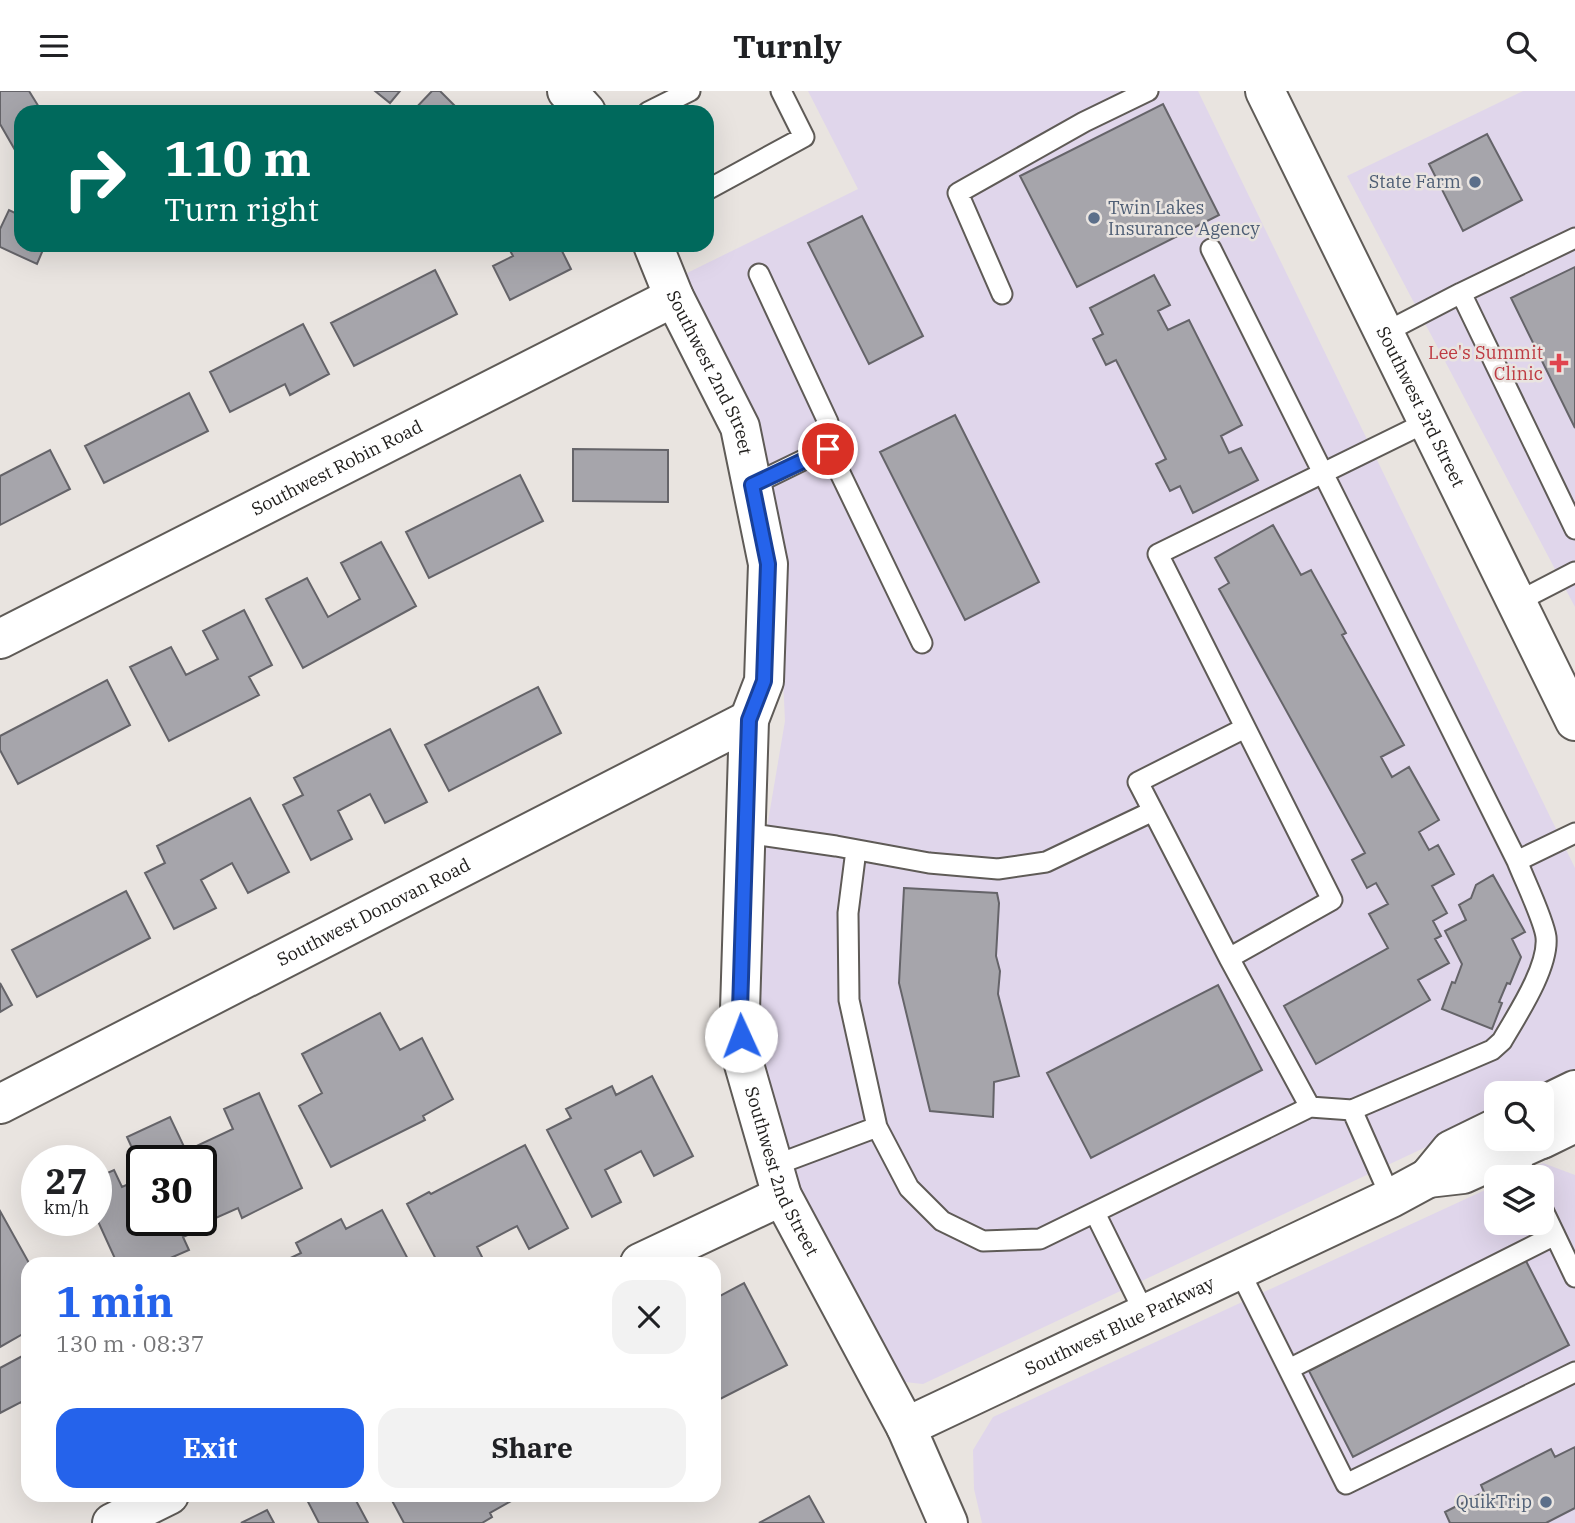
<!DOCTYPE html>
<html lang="en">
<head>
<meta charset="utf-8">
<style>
  body { margin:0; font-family:"IBM Plex Serif",serif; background:#f2f2f2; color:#202124; height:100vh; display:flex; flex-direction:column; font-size:26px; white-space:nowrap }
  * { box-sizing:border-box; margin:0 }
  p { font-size:23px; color:#757577 }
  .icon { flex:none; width:38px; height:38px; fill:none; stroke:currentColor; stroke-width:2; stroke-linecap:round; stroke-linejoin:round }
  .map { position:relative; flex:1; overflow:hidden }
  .sheet { position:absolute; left:21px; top:1166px; width:700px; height:245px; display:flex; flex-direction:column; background:#fff; border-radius:21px; box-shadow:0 7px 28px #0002 }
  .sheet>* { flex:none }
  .hud { position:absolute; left:14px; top:14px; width:700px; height:147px; border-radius:21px; box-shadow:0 7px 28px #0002; background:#00695c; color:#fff; overflow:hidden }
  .buttons { position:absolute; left:1484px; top:990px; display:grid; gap:14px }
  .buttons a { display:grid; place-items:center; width:70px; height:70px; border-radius:14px; background:#fff; box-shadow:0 7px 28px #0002; font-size:35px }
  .speed { position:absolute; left:21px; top:1054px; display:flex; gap:14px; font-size:35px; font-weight:700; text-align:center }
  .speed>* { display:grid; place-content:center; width:91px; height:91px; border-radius:50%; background:#fff; box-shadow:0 7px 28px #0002; line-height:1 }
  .speed small { font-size:18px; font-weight:400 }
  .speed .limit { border:4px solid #111; border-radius:10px; background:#fff; color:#111 }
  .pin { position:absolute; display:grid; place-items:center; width:60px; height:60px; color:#fff; margin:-30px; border:4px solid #fff; border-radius:50%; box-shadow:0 2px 7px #0007 }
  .me { position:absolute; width:77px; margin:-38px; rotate:358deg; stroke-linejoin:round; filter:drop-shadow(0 0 5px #0008) }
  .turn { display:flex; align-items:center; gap:24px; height:147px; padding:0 35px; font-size:32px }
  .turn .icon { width:91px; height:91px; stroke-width:2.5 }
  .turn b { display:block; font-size:49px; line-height:60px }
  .round { display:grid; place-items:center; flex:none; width:74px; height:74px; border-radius:21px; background:#f2f2f2 }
  .headline { display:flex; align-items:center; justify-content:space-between; height:119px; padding:0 35px }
  h1 { font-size:42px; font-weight:700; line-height:52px; color:#2563eb }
  .primary-button { display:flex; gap:14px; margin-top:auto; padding:14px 35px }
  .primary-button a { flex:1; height:80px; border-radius:21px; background:#2563eb; color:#fff; font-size:28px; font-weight:700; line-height:80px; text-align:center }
  .primary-button a+a { background:#f2f2f2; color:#202124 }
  header { display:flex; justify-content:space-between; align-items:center; height:91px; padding:0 35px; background:#fff; font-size:32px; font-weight:700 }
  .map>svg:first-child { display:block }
  .commercial { fill:#e0d6eb }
  .building { fill:#a6a5ab; stroke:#656469; stroke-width:2 }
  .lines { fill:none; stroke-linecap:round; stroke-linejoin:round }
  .service-casing { stroke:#5f5b57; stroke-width:23 }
  .minor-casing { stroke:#5f5b57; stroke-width:42 }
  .tertiary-casing { stroke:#5f5b57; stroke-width:42 }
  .secondary-casing { stroke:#5f5b57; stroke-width:42 }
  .service { stroke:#fff; stroke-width:19 }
  .minor { stroke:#fff; stroke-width:38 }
  .tertiary { stroke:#fff; stroke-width:38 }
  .secondary { stroke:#fff; stroke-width:38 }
  .route-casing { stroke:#184099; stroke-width:18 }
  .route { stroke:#2563eb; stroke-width:12 }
  .service-dot { fill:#5c6f8a; stroke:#e9e4e0; stroke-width:2.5 }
  .health-dot { fill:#e0444e; stroke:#e9e4e0; stroke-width:2.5 }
  .labels { text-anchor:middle; stroke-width:5; stroke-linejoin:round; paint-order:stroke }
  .service-label { font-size:18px; fill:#4e5e75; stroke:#e9e4e0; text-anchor:end }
  .health-label { font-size:18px; fill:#be3a42; stroke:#e9e4e0; text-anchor:end }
  .street-label { font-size:18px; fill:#22201e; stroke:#e9e4e0 }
</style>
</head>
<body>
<header><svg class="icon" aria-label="menu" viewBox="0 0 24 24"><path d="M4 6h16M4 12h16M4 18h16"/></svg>Turnly<svg class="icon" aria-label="search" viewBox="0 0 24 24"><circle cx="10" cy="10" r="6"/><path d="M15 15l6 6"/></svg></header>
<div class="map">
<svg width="1575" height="1432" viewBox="0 0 1575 1432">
  <rect width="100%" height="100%" fill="#e9e4e0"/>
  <!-- commercial -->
  <path class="commercial" d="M808,0H1198L1575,777V986L1539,1003H1496V1023L923,1293L895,1290L784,1078L753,975L749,843L785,630L778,482L685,183L858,98Z
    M1523,0H1575V516L1347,85Z
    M1543,1072L1575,1084V1432H982L974,1398L973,1359L993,1326L1496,1094V1132H1542V1087H1511Z"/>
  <!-- building -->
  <path class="building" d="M0,0H29L42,21H21V55L15,59L0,33Z
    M375,0H400L390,12Z
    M432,0H440L461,21H412Z
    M1163,13L1219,124L1077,196L1020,85Z
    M1487,43L1522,109L1463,140L1429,73Z
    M21,114V154H45L37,173L0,156V138L9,119L17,123Z
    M862,125L923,245L869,273L808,152Z
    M507,154H559L571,178L510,209L493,175L513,165Z
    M1575,176V337L1511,207Z
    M435,179L457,223L354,275L331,232Z
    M1154,184L1170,214L1158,220L1168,239L1189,229L1242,334L1221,345L1229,362L1241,357L1258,389L1193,422L1180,395L1170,400L1156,373L1166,368L1116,269L1106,274L1093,248L1103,243L1090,217Z
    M303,233L329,283L290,304L285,293L230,321L210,281Z
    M189,302L208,340L104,392L85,355Z
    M955,324L1039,491L965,529L880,361Z
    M573,358L668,359V411L573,410Z
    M50,359L70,398L0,434V385Z
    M520,384L543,430L429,487L406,441Z
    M1273,434L1301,484L1311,479L1346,542L1342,544L1404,654L1381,666L1392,686L1409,676L1439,729L1419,741L1429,759L1438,754L1454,783L1432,795L1447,822L1433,830L1441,845L1435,848L1449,872L1418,889L1430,909L1316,973L1284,915L1388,857L1369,823L1388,813L1376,792L1367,797L1352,769L1365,762L1219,498L1229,492L1215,467Z
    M381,451L416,515L303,577L266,508L307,487L328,526L360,508L341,472Z
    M244,519L272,574L249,586L259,604L169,650L130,576L171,556L186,584L218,568L203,540Z
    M107,589L130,634L18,693L0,659V645Z
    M538,596L561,642L449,700L425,654Z
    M390,638L427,711L385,732L370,703L338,720L352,748L311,769L283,714L303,704L294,687Z
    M250,707L289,781L248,802L232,772L201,789L216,817L174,838L145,782L165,772L157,755Z
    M1493,784L1525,841L1512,848L1521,866L1510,893L1507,892L1499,911L1502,912L1492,938L1442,918L1452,891L1455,892L1462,873L1445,840L1466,829L1459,814L1471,807L1476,794Z
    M904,797L997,802L999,812L996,865L1000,880L998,903L1019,985L994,991L993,1026L930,1020L899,892Z
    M126,800L150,847L37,906L12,859Z
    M0,892L12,914L0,921Z
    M1218,894L1262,979L1091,1067L1047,982Z
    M380,922L400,959L422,947L453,1008L423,1025L425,1029L331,1076L299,1015L322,1002L302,963Z
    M652,985L693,1065L654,1085L641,1060L605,1079L621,1111L592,1126L547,1039L571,1027L566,1018L612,995L616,1004Z
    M259,1002L302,1097L242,1127L238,1117L211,1129L213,1133L183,1146L189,1159L159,1172H117L96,1126V1087L114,1079L122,1096L142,1087V1129H201V1069H142V1079L127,1046L170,1026L186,1060L233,1038L224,1018Z
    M525,1054L568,1137L529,1158L517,1135L477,1156L485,1172H438L407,1113L429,1101L431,1103Z
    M382,1119L410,1172H280L301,1162L296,1152L341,1128L346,1138Z
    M0,1120L29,1172L28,1240L0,1256Z
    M1525,1168L1569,1254L1353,1366L1309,1280Z
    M744,1192L787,1274L714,1311V1236L719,1233L714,1225V1208Z
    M28,1262V1325L21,1311L0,1322V1277Z
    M1575,1356V1417L1546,1432H1450L1445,1421L1484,1401L1481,1394L1551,1358L1555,1366Z
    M312,1404H353L368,1432H319L306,1407Z
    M389,1404H519L520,1405L490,1422L492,1426L482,1432H404Z
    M809,1405L824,1432H759Z
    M267,1419L274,1432H241Z"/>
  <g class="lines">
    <defs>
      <path id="service" d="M648,21L690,0
        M707,99L804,46L781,0
        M1211,158L1517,770L1575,742
        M759,183L828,331V357
        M1461,202L1575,438
        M1002,203L958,102L1084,31L1148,0
        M1384,242L1461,202L1575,147
        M752,394L828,357L922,552
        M1517,511L1575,481
        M1245,637L1138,691L1229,867L1332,809L1158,463L1427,331
        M745,742L836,755L929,772L998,778L1046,771L1153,720
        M1310,1016L1352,1019L1391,1107
        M1352,1019L1492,959L1502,950C1517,924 1549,876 1546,846C1544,829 1524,788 1517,770
        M877,1036L909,1097L942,1130L983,1150L1040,1148L1310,1016L1229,867
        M1515,1061L1528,1087
        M773,1075L877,1036L849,909L848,822L856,759
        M1542,1117L1575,1186
        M1095,1122L1145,1223
        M1239,1179L1346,1393L1575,1281
        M1289,1278L1555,1144"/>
      <g id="minor">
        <path d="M567,0L586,21"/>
        <path id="s1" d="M653,154L674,206L740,336L768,473L764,590L749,629L740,919L743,970L782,1105L906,1336"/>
        <path id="s2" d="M0,548L674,206"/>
        <path id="s3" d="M0,1013L749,629"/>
        <path d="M640,1172L782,1105"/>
        <path d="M112,1432L169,1404"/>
      </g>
      <g id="tertiary">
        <path d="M1542,1015L1575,999"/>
        <path d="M1496,1037L1451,1059L1428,1087L1463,1083L1541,1048"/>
        <path d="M1542,1048L1575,1032"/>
        <path id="s4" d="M948,1432L906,1336L1391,1107L1428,1087"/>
      </g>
      <g id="secondary">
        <path id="s5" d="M1265,0L1575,630"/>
      </g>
    </defs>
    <!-- service casing -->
    <use href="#service" class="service-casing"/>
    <!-- minor casing -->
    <use href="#minor" class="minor-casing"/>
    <!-- tertiary casing -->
    <use href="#tertiary" class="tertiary-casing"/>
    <!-- secondary casing -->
    <use href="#secondary" class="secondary-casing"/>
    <!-- service -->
    <use href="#service" class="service"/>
    <!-- minor -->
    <use href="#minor" class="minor"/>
    <!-- tertiary -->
    <use href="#tertiary" class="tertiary"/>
    <!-- secondary -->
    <use href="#secondary" class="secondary"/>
  </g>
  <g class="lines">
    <defs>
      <path id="route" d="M741,945L740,919L749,629L764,590L768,473L752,394L828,358"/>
    </defs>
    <!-- route casing -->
    <use href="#route" class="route-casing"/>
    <!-- route -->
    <use href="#route" class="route"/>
  </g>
  <!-- markers -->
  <g class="service-dot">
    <circle cx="1475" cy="91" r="7"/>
    <circle cx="1094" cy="127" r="7"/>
    <circle cx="1546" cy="1411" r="7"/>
  </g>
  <path class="health-dot" d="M1555.5 261.5h7v7h7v7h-7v7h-7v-7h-7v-7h7z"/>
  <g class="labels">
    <!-- service labels -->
    <g class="service-label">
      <text x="1461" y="97">State Farm</text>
      <text x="1108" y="123" text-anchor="start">Twin Lakes<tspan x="1108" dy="21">Insurance Agency</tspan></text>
      <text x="1532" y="1417">QuikTrip</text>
    </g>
    <!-- health labels -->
    <g class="health-label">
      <text x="1543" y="268">Lee's Summit<tspan x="1543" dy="21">Clinic</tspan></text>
    </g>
    <!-- street labels -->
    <g class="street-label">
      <text dy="6" stroke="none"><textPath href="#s1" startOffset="140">Southwest 2nd Street</textPath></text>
      <text dy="6" stroke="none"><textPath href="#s5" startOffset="352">Southwest 3rd Street</textPath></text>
      <text dy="6" stroke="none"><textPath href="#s2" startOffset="378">Southwest Robin Road</textPath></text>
      <text dy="6" stroke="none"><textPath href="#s3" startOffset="420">Southwest Donovan Road</textPath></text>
      <text dy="6" stroke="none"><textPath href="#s1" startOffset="959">Southwest 2nd Street</textPath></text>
      <text dy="6" stroke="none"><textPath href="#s4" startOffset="341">Southwest Blue Parkway</textPath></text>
    </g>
  </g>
</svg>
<div class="buttons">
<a><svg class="icon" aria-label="search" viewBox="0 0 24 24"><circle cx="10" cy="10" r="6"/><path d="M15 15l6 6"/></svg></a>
<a><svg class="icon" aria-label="layers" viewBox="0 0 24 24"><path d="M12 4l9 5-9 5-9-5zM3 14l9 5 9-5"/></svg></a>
</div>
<div class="speed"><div>27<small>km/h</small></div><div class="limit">30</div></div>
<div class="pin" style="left:828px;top:358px;background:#d93025"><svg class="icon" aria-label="arrive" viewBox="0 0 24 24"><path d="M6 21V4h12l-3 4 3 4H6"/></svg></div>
<svg class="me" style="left:741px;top:945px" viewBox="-20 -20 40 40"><circle r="19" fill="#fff"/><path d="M0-13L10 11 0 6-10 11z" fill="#2563eb"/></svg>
<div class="hud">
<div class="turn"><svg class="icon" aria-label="right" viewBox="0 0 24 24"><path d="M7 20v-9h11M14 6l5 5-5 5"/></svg><div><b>110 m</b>Turn right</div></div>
</div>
<section class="sheet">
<div class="headline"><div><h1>1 min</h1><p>130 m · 08:37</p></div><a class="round"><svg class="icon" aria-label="close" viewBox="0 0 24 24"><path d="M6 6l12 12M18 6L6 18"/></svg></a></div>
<div class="primary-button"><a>Exit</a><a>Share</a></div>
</section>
</div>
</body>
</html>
